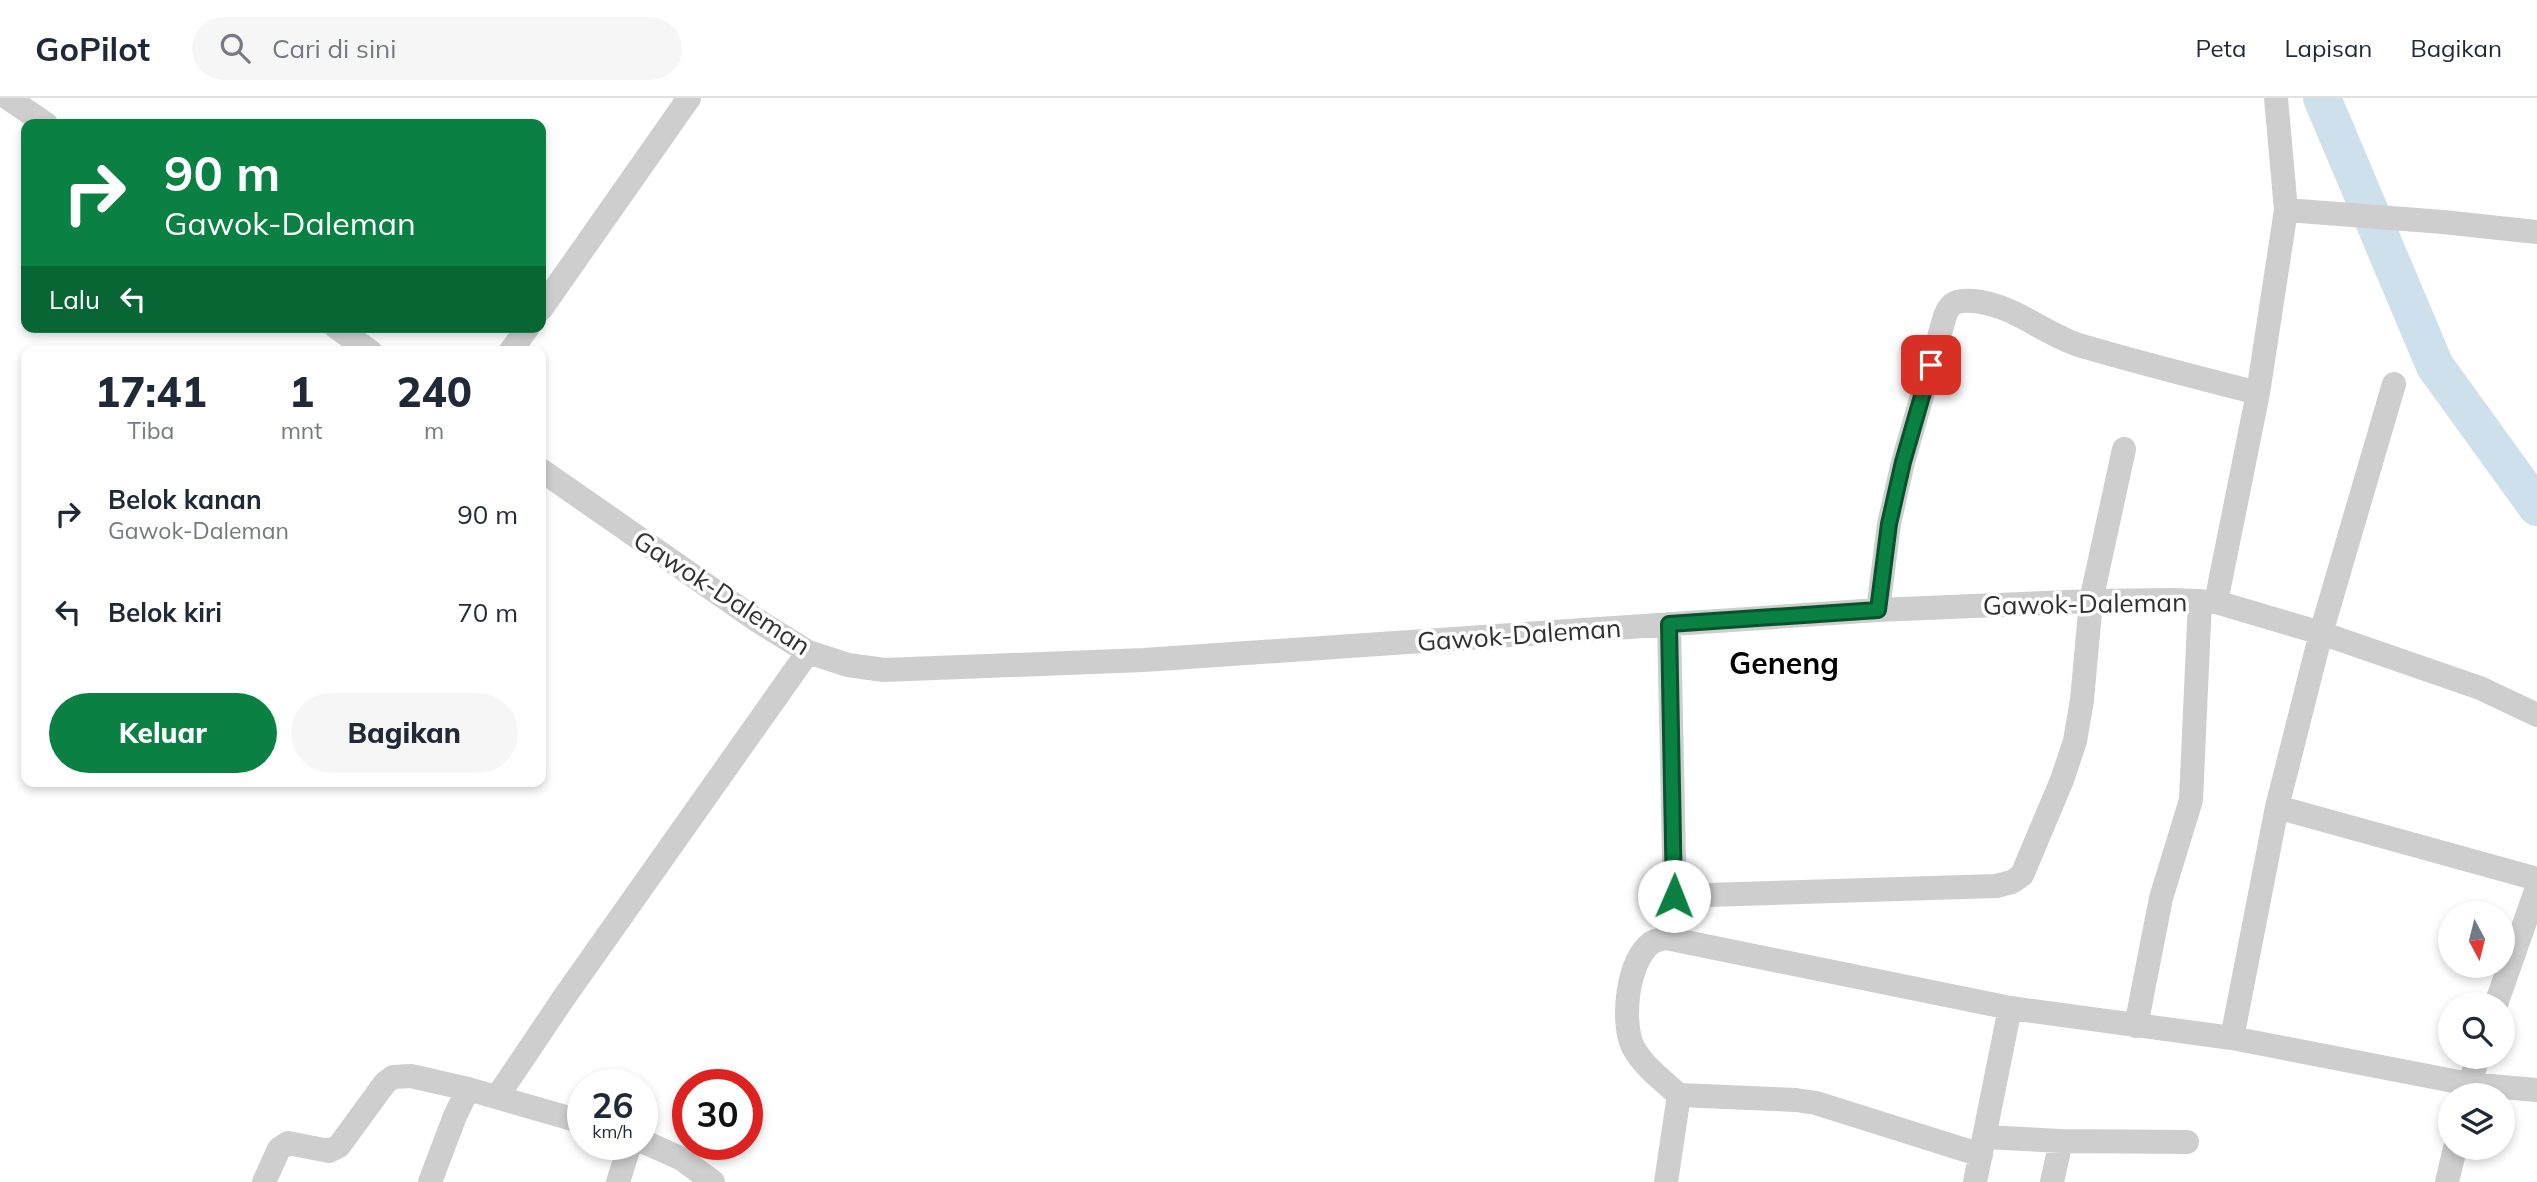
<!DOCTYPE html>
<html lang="id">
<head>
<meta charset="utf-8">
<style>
  body { margin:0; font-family:Mulish,sans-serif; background:#f6f6f7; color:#1f2937; height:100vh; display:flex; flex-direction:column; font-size:26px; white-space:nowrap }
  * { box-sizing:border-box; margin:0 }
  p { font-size:23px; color:#747a83 }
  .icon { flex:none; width:38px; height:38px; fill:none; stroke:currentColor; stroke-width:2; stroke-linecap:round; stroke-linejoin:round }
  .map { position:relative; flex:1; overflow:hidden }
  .drawer { position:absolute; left:21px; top:248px; width:525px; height:441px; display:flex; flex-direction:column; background:#fff; border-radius:14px; box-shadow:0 4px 10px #0003 }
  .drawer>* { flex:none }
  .hud { position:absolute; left:21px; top:21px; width:525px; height:214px; border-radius:14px; box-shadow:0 4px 10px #0003; background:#0b8043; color:#fff; overflow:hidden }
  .needle { width:46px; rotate:173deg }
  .tools { position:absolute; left:2438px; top:803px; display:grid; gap:14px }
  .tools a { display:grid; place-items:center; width:77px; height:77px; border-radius:50%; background:#fff; box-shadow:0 4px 10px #0003; font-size:35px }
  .speed { position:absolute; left:567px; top:971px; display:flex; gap:14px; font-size:35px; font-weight:700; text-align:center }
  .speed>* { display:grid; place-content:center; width:91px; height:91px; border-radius:50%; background:#fff; box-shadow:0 4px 10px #0003; line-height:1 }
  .speed small { font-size:18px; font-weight:400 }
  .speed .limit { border:10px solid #d22; background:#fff; color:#111 }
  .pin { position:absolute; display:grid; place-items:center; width:60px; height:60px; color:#fff; margin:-30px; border-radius:14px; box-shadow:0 4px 10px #0006 }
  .me { position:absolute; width:77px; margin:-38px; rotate:1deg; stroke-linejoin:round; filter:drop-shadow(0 0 5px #0008) }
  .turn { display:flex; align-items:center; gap:24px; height:147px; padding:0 28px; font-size:32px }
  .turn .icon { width:91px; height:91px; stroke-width:2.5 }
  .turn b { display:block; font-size:49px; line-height:60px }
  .then { display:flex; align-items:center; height:66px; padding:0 28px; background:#0003; gap:14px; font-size:26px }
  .eta { display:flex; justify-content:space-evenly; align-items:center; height:119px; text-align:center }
  .eta b { font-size:42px; font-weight:800; line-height:49px }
  .button { display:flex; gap:14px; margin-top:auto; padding:14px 28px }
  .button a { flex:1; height:80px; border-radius:42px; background:#0b8043; color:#fff; font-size:28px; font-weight:800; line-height:80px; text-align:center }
  .button a+a { background:#f6f6f7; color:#1f2937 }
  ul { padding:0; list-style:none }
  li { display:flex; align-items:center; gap:21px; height:98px; padding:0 28px }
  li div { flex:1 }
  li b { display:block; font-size:26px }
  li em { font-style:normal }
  header { display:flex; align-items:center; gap:42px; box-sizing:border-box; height:98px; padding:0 35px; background:#fff; border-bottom:2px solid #e0e1e3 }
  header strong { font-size:33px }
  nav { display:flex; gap:38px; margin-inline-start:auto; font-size:24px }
  .search { width:490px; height:63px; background:#f6f6f7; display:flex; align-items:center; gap:18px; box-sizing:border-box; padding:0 24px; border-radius:38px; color:#747a83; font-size:26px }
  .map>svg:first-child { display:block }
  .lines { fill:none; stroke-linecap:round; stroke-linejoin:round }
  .river { stroke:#cee0eb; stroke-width:38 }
  .minor { stroke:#cecece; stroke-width:24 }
  .route-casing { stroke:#07532c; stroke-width:18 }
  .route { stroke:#0b8043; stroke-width:12 }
  .labels { text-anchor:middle; stroke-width:7; stroke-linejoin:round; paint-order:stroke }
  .street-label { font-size:26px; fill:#313131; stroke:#fff }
  .quarter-label { font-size:30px; font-weight:bold; fill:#000; stroke:#fff }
</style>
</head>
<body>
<header>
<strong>GoPilot</strong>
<div class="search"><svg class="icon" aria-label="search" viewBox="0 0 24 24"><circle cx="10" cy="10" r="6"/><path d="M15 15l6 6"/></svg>Cari di sini</div>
<nav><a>Peta</a><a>Lapisan</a><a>Bagikan</a></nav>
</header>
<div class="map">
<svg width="2537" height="1084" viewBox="0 0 2537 1084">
  <rect width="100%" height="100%" fill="#fff"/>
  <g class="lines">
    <!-- river -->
    <path class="river" d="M2322,0L2435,268L2537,409"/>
    <!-- minor -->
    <path class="minor" d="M8,0L46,26
      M2286,112L2443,124L2537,134
      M541,211L689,0
      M336,229L371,254
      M510,254L528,229
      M541,372L755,521L808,554L848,567L884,572L1144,562L1878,512L2091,503L2173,502L2216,504L2321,535L2480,590L2537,617
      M2216,504L2258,295L2286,112L2276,0
      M1878,512L1889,426L1903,364L1945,218C1950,203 1959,202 1974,203C2015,207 2045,237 2082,248C2140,265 2199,280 2258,295
      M2277,709L2537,781
      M1674,798L1996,788L2012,784L2022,777L2062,682L2075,643L2082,602L2091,503L2124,351
      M1666,840L1674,798V760L1669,526
      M2496,906L2537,790
      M2136,928L2161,800L2191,702L2200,503
      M2232,940L2277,709L2321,535L2394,286
      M1679,997C1662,982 1644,969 1633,949C1621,924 1627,864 1651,845C1654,843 1661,841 1666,840L2010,910L2232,940L2469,986L2537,992
      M2466,998L2478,959
      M497,999L565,898L808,554
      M1985,1039L2061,1043L2187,1044
      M642,1043L682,1061L713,1084
      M264,1084L279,1051L288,1045L329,1053L339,1048L385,985L393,979L411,978L468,991L583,1024
      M430,1084L455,1018L468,991
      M618,1084L630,1046
      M1666,1084L1679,997L1796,1002L1816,1005L1981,1057
      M1975,1084L2010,910
      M2052,1084L2061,1043
      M2447,1084L2455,1050"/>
  </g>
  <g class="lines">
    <defs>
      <path id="route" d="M1674,798L1669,526L1878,512L1889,426L1903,364L1931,267"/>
    </defs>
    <!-- route casing -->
    <use href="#route" class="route-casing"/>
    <!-- route -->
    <use href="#route" class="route"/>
  </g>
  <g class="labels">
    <!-- street labels -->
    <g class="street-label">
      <text transform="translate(722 495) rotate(33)" y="9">Gawok-Daleman</text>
      <text transform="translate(2085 506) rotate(-1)" y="9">Gawok-Daleman</text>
      <text transform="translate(1519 537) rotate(-4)" y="9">Gawok-Daleman</text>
    </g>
    <!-- quarter labels -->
    <g class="quarter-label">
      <text x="1784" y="576">Geneng</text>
    </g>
  </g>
</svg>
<div class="tools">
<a><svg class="needle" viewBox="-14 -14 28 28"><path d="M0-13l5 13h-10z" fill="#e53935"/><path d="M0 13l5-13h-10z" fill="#747a83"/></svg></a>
<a><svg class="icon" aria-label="search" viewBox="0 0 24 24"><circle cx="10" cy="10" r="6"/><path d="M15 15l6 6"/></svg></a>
<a><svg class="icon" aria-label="layers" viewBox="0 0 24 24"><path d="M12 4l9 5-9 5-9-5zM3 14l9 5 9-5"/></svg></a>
</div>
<div class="speed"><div>26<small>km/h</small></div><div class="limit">30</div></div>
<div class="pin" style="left:1931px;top:267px;background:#d93025"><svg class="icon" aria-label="arrive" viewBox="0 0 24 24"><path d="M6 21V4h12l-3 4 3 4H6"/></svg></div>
<svg class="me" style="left:1674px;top:798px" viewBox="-20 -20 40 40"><circle r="19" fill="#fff"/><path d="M0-13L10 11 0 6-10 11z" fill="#0b8043"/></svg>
<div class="hud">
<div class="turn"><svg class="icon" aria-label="right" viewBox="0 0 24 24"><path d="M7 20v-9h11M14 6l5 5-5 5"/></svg><div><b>90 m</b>Gawok-Daleman</div></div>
<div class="then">Lalu<svg class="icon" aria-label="left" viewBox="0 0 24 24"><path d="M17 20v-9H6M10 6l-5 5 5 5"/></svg></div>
</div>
<section class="drawer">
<div class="eta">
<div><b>17:41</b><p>Tiba</p></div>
<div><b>1</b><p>mnt</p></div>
<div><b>240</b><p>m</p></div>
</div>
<ul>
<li><svg class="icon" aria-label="right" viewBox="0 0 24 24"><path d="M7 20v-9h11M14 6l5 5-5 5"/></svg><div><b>Belok kanan</b><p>Gawok-Daleman</p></div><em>90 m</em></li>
<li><svg class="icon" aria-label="left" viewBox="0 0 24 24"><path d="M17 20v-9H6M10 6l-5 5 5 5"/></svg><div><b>Belok kiri</b></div><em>70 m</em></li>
</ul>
<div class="button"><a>Keluar</a><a>Bagikan</a></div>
</section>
</div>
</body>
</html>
